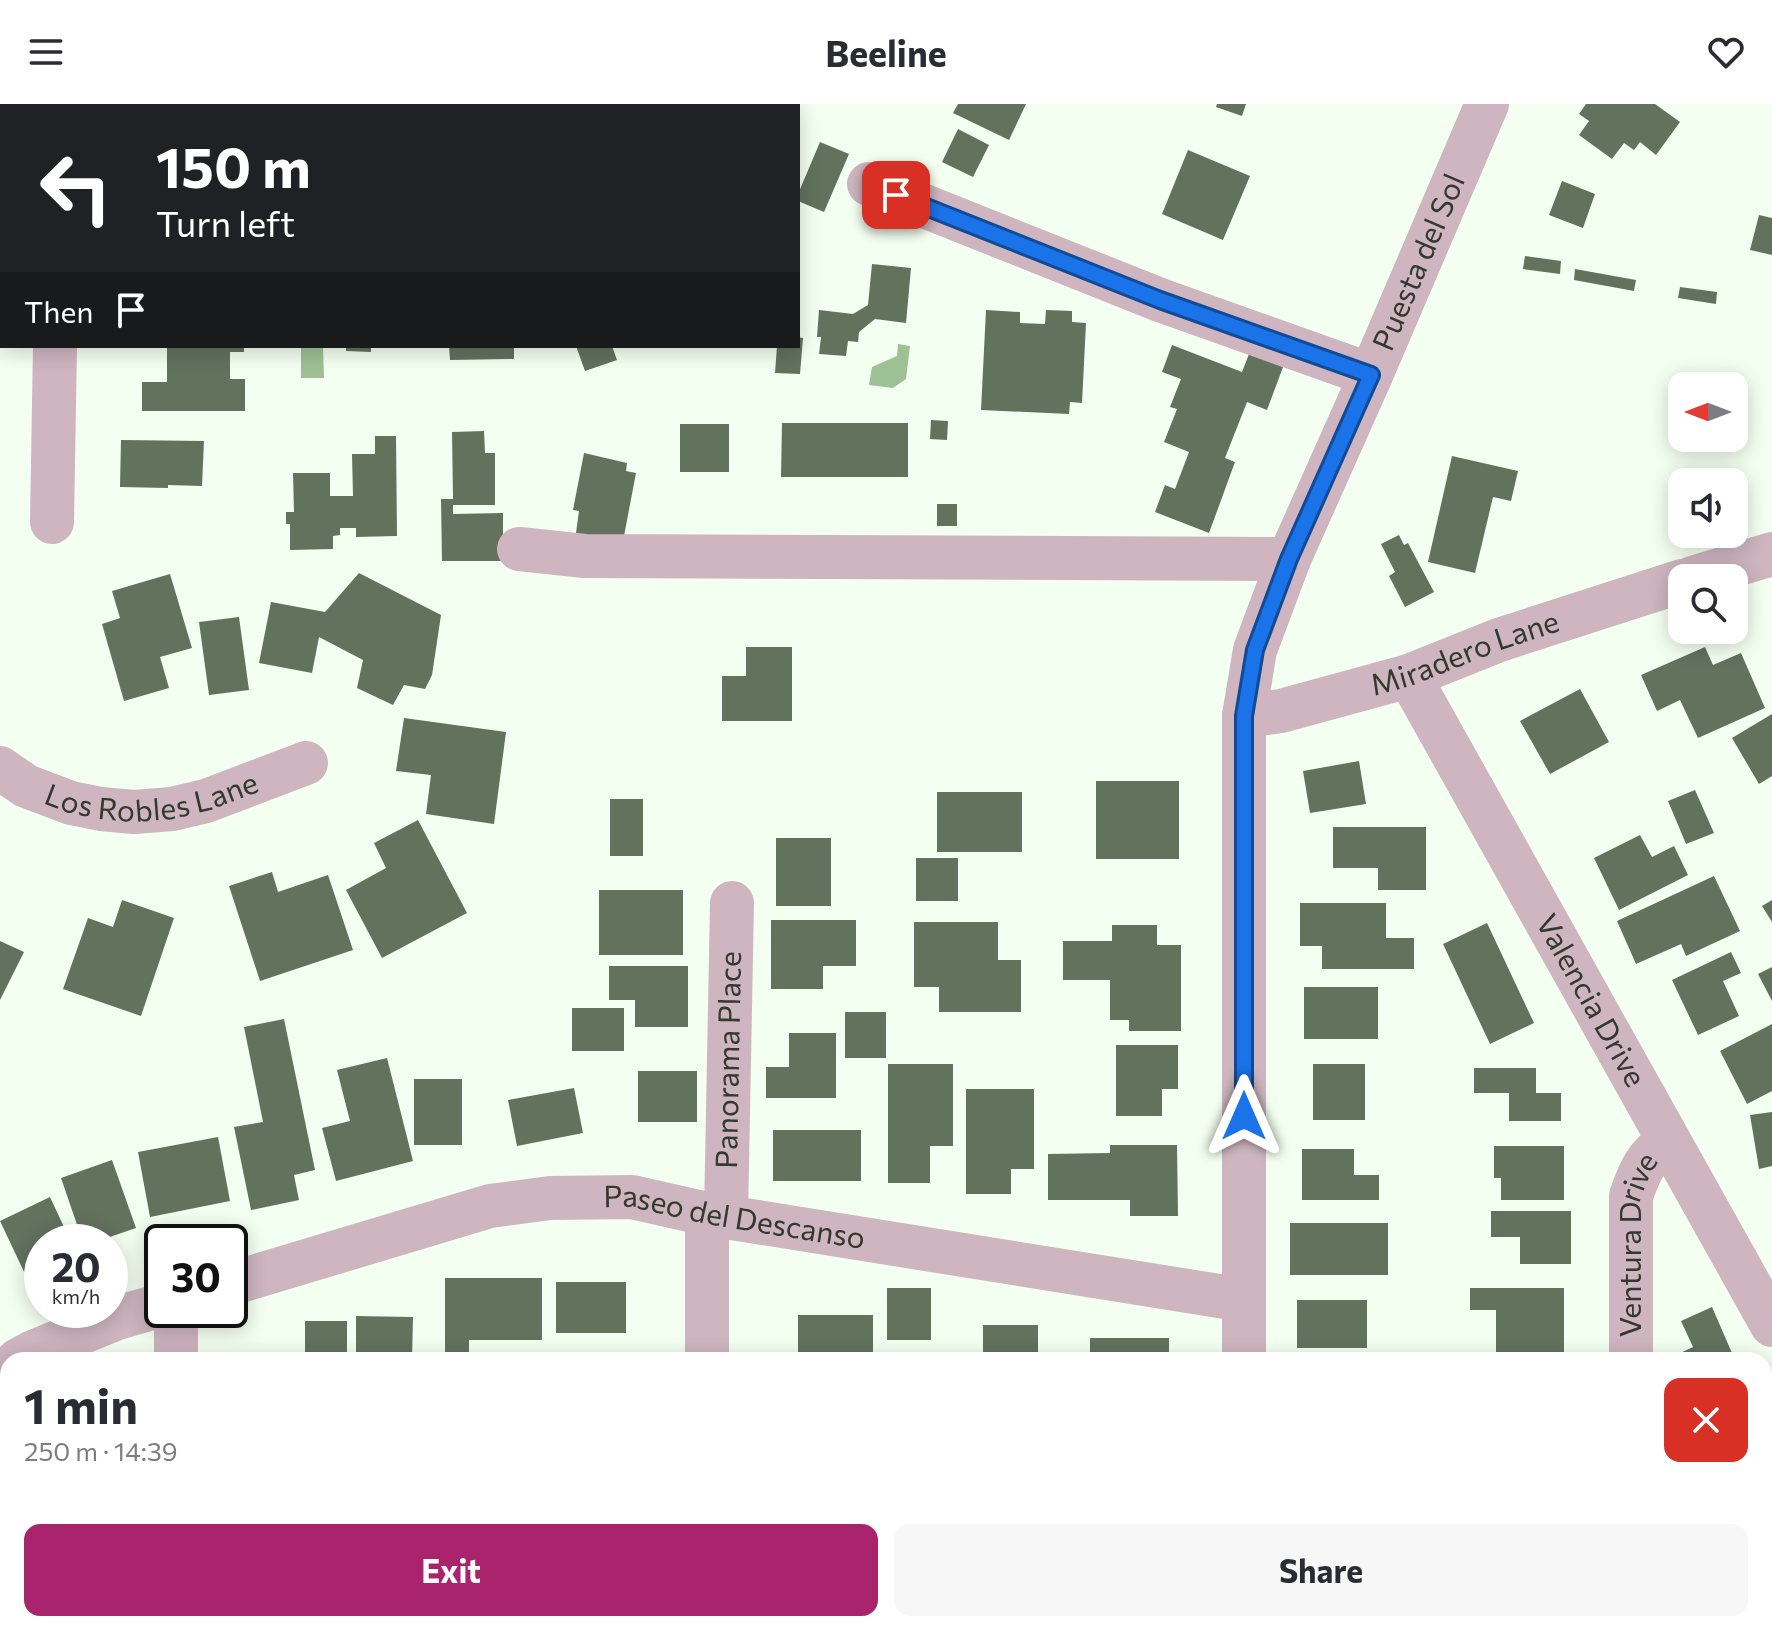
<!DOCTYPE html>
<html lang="en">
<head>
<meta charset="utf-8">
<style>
  body { margin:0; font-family:Commissioner,sans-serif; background:#f7f7f7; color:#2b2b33; height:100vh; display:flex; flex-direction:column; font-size:30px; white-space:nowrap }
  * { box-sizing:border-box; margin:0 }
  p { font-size:26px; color:#7c7c81 }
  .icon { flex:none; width:44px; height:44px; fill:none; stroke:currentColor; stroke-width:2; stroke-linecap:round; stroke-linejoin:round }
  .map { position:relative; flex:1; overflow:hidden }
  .side { position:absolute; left:0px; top:1248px; width:1772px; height:280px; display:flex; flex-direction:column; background:#fff; border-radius:24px 24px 0 0; box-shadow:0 4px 20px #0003 }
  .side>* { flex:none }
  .top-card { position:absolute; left:0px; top:0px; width:800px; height:244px; box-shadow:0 4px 20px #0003; background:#202124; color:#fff; overflow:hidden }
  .needle { width:52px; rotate:270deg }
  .buttons { position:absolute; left:1668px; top:268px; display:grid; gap:16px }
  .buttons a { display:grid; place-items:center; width:80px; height:80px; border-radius:16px; background:#fff; box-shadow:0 4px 20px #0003; font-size:40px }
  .speed { position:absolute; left:24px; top:1120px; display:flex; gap:16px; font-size:40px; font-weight:700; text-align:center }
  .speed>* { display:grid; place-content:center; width:104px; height:104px; border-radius:50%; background:#fff; box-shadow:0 4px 20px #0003; line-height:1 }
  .speed small { font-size:20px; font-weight:400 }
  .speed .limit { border:4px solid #111; border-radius:12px; background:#fff; color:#111 }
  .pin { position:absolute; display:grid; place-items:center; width:68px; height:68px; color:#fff; margin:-34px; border-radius:16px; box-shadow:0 4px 12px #0006 }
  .me { position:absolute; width:88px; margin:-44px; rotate:0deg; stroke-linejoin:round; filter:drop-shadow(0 0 6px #0008) }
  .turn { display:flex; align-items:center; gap:28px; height:168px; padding:0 24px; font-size:36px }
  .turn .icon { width:104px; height:104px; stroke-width:2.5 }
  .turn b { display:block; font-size:56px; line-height:68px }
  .then { display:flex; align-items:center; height:76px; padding:0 24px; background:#0003; gap:16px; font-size:30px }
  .round { display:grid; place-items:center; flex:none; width:84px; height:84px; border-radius:16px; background:#f7f7f7 }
  .overview { display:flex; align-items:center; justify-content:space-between; height:136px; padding:0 24px }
  h1 { font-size:48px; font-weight:700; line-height:60px }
  .cta { display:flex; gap:16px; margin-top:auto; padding:16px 24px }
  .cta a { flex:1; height:92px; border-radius:16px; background:#a9236d; color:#fff; font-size:32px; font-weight:700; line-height:92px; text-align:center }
  .cta a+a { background:#f7f7f7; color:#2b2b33 }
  header { display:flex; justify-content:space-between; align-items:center; height:104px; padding:0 24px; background:#fff; font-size:36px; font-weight:700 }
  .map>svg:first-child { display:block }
  .water { fill:#9ec095 }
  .building { fill:#62725d }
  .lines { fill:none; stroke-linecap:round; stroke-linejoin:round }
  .minor { stroke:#ceb5bf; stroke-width:44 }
  .route-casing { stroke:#114b97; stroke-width:20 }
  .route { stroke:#1a73e8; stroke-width:14 }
  .labels { text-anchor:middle; stroke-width:8; stroke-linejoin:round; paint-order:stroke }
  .street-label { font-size:30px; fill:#323930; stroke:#fff }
</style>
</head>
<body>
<header><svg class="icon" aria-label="menu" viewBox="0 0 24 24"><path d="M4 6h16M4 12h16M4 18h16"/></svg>Beeline<svg class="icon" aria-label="heart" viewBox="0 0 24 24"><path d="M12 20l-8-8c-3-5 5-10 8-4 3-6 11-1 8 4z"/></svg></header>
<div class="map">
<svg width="1772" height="1528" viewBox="0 0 1772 1528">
  <rect width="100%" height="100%" fill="#f3fff0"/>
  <!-- water -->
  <path class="water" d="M898,240L910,242L906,275L893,284L869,281L872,263L897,252Z
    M301,242H323L324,274H301Z"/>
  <!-- building -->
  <path class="building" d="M958,0H1026L1009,36L953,9Z
    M1217,0H1246L1242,12L1216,3Z
    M1586,0H1655L1680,18L1656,51L1640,38L1634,46L1624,39L1612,55L1579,31L1589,17L1579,10Z
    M958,25L989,41L973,73L942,58Z
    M820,38L849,50L824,108L798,97V90Z
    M1188,46L1250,72L1223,136L1162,110Z
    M1562,77L1595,90L1583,124L1549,111Z
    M1759,111L1772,114V151L1750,146Z
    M1525,152L1561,157L1560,170L1523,165Z
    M872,160L911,164L906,219L875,215L859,228L858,238L848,237L846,252L819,250L821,233H817L819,206L853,210L868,201Z
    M1575,165L1636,176L1634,187L1574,176Z
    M1680,183L1717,188L1716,200L1678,194Z
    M986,206L1020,208V219L1045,220L1046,206L1072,207V218L1086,219L1082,299L1070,298L1069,310L981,306Z
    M798,233L803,234L800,270L775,269L777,242H798Z
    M1172,241L1242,268L1249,250L1283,263L1267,306L1247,298L1225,354L1235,358L1209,429L1155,408L1165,381L1175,385L1189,348L1164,338L1177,305L1170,303L1181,275L1162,268Z
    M167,242H244V248H230V275H245V307H142V278H167Z
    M346,242H371V248L346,247Z
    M449,242H514V255L450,256Z
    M576,242H612L617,256L585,267Z
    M931,316L948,317L947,336L930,335Z
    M782,319H908V373H781Z
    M680,320H729V368H680Z
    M484,327L485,349H495V401H453V410L503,409V457H442L441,395H453L452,328Z
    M375,332H396L397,432L356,433V424H340V431L333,432V445L290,446V420H286V408H294L293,369H330V392H353L352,350H375Z
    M121,336L204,337L202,382L168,381V384L120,383Z
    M584,349L627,359L626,367L636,369L624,432L616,444L576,429L579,407L573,406Z
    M1452,352L1518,367L1511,397L1493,393L1475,469L1428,458Z
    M937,400H957V422H937Z
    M1399,431L1404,441L1408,439L1434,488L1405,503L1389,472L1395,468L1381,440Z
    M359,469L441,511L432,571L425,585L404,581L393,601L357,584L363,556L319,533L312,569L259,559L271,498L325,508Z
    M170,470L192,544L160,553L169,584L124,597L102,520L120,514L112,487Z
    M239,513L249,586L209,591L199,518Z
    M746,543H792V617H722V572H746Z
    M1705,543L1713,561L1741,549L1765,604L1698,634L1680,596L1657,607L1641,571Z
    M1580,585L1609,638L1550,670L1520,617Z
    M1772,610V672L1759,680L1732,634Z
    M404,614L506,628L494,720L426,710L431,671L396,667Z
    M1359,657L1366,700L1310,709L1303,667Z
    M1096,677H1179V755H1096Z
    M1695,686L1714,729L1686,740L1668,697Z
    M937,688H1022V748H937Z
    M610,695H643V752H610Z
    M418,716L467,809L382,854L346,786L386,764L374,739Z
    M1333,723H1426V786H1378V764H1333Z
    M1640,731L1652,753L1674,742L1688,771L1619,806L1594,754Z
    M776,734H831V802H776Z
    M916,754H958V797H916Z
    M272,768L278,788L328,771L353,846L260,877L229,782Z
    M1714,772L1740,827L1686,852L1681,840L1636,860L1617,817Z
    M599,786H683V851H599Z
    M122,796L174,814L141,912L63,885L88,814L113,823Z
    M1772,796V818L1762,802Z
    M1300,799H1386V834H1414V865H1322V842H1300Z
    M771,816H856V862H823V885H771Z
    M914,818H998V856H1021V908H939V883H914Z
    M1487,819L1534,919L1490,940L1443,840Z
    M1112,821H1157V841H1181V927H1129V916H1110V876H1063V837H1112Z
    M0,837L24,848L0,896Z
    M1731,848L1741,869L1723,877L1739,912L1698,931L1672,876Z
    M609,862H688V923H635V896H609Z
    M1772,863V897L1758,870Z
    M1304,883H1378V935H1304Z
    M572,904H624V947H572Z
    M845,908H886V954H845Z
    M284,915L315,1066L294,1071L299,1096L251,1106L234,1023L263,1018L244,923Z
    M1772,920V987L1747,1000L1720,947Z
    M789,929H836V994H766V963H789Z
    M1116,941H1178V985H1162V1012H1116Z
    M387,954L413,1057L336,1077L322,1024L350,1017L337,966Z
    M888,960H953V1042H930V1079H888Z
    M1313,960H1365V1016H1313Z
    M1474,964H1536V989H1561V1017H1509V989H1474Z
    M638,967H697V1018H638Z
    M414,975H462V1041H414Z
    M574,984L583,1029L517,1042L508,996Z
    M966,985H1034V1065H1011V1090H966Z
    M1772,1008V1062L1759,1065L1750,1011Z
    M773,1026H861V1077H773Z
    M218,1033L230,1097L150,1113L138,1048Z
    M1110,1041H1177L1178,1112H1130V1096H1048V1050L1110,1049Z
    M1494,1042H1564V1096H1501V1074H1494Z
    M1302,1045H1354V1071H1379V1096H1302Z
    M112,1056L136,1124L95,1138H83L61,1074Z
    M50,1093L71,1138H42V1185L34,1189L0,1117Z
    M1491,1107H1571V1160H1520V1133H1491Z
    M1290,1119H1388V1171H1290Z
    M445,1174H542V1236H469V1256H445Z
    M556,1178H626V1229H556Z
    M887,1184H931V1236H887Z
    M1470,1184H1564V1251H1496V1206H1470Z
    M1297,1196H1367V1244H1297Z
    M1712,1203L1735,1256H1679L1676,1251L1693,1243L1681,1217Z
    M798,1211H873V1256H798Z
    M356,1212L413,1213L412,1256H356Z
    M305,1217H347V1256H305Z
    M983,1221H1038V1256H983Z
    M1090,1234H1169V1256H1090Z
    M8,1321V1376L0,1377V1322Z
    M1772,1428V1478L1764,1481V1432Z
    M39,1520H93V1528H39Z
    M252,1520H295V1528H252Z
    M536,1520H608V1528H536Z
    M790,1520H865V1528H790Z
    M1101,1520H1162V1528H1101Z
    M1299,1520H1348V1528H1299Z
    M1444,1520H1479V1528H1444Z
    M1509,1520H1560V1528H1509Z"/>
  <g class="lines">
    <!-- minor -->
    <g class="minor">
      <path d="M57,0V2"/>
      <path d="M696,0L700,2"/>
      <path d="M869,80L1160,196L1371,271"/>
      <path d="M52,418L55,242"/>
      <path d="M519,445L585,452L1289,455"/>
      <path d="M1692,474L1772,450"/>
      <path id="s1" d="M1409,572L1772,1221"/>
      <path id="s2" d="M1244,612L1281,607L1409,572L1499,536L1682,477"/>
      <path id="s3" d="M0,664L26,682L71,699L101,705L134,708L172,705L206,697L306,659"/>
      <path id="s4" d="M726,1112L732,799"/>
      <path id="s5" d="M230,1180L490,1102L550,1094L632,1093L707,1110L1244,1196"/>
      <path d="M18,1256L31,1249L117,1214L162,1201"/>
      <path d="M176,1256V1206"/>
      <path d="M707,1256V1110"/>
      <path id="s6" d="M1244,1256V612L1255,546L1289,455L1371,271L1487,0"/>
      <path id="s7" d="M1631,1256V1092C1639,1069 1646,1051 1668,1038"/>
      <path d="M172,1528V1520"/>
      <path d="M706,1528V1520"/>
      <path d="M1243,1528V1520"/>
      <path d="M1630,1528V1520"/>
    </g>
  </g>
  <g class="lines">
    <defs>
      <path id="route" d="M896,91L1160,196L1371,271L1289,455L1255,546L1244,612V1012"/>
    </defs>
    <!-- route casing -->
    <use href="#route" class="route-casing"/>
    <!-- route -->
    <use href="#route" class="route"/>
  </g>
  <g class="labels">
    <!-- street labels -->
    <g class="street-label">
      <text dy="10" stroke="none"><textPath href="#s6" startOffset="1132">Puesta del Sol</textPath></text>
      <text dy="10" stroke="none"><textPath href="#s2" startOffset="230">Miradero Lane</textPath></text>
      <text dy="10" stroke="none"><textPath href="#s3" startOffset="162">Los Robles Lane</textPath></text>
      <text dy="10" stroke="none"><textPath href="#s1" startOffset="372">Valencia Drive</textPath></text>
      <text dy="10" stroke="none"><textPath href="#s4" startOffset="156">Panorama Place</textPath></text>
      <text dy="10" stroke="none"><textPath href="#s5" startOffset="518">Paseo del Descanso</textPath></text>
      <text dy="10" stroke="none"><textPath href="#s7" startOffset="116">Ventura Drive</textPath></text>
    </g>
  </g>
</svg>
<div class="buttons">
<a><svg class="needle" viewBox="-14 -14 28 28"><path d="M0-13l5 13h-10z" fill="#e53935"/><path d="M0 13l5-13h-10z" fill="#7c7c81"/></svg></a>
<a><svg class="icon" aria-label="sound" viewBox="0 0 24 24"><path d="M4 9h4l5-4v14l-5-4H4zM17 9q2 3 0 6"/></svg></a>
<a><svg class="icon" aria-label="search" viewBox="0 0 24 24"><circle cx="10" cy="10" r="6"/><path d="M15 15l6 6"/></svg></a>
</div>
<div class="speed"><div>20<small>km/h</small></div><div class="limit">30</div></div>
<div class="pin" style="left:896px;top:91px;background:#d93025"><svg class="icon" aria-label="arrive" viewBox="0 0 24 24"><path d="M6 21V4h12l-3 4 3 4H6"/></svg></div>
<svg class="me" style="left:1244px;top:1012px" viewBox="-20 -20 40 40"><path d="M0-17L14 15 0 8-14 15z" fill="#1a73e8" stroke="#fff" stroke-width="4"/></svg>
<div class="top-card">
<div class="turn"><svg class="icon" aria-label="left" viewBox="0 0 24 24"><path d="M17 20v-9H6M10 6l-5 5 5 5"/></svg><div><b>150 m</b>Turn left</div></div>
<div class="then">Then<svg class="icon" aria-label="arrive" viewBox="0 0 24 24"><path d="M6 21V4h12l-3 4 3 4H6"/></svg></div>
</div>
<section class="side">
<div class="overview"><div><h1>1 min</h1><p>250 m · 14:39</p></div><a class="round" style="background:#d93025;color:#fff"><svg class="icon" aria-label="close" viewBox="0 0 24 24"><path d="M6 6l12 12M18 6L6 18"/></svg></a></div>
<div class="cta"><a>Exit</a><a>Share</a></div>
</section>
</div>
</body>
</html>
